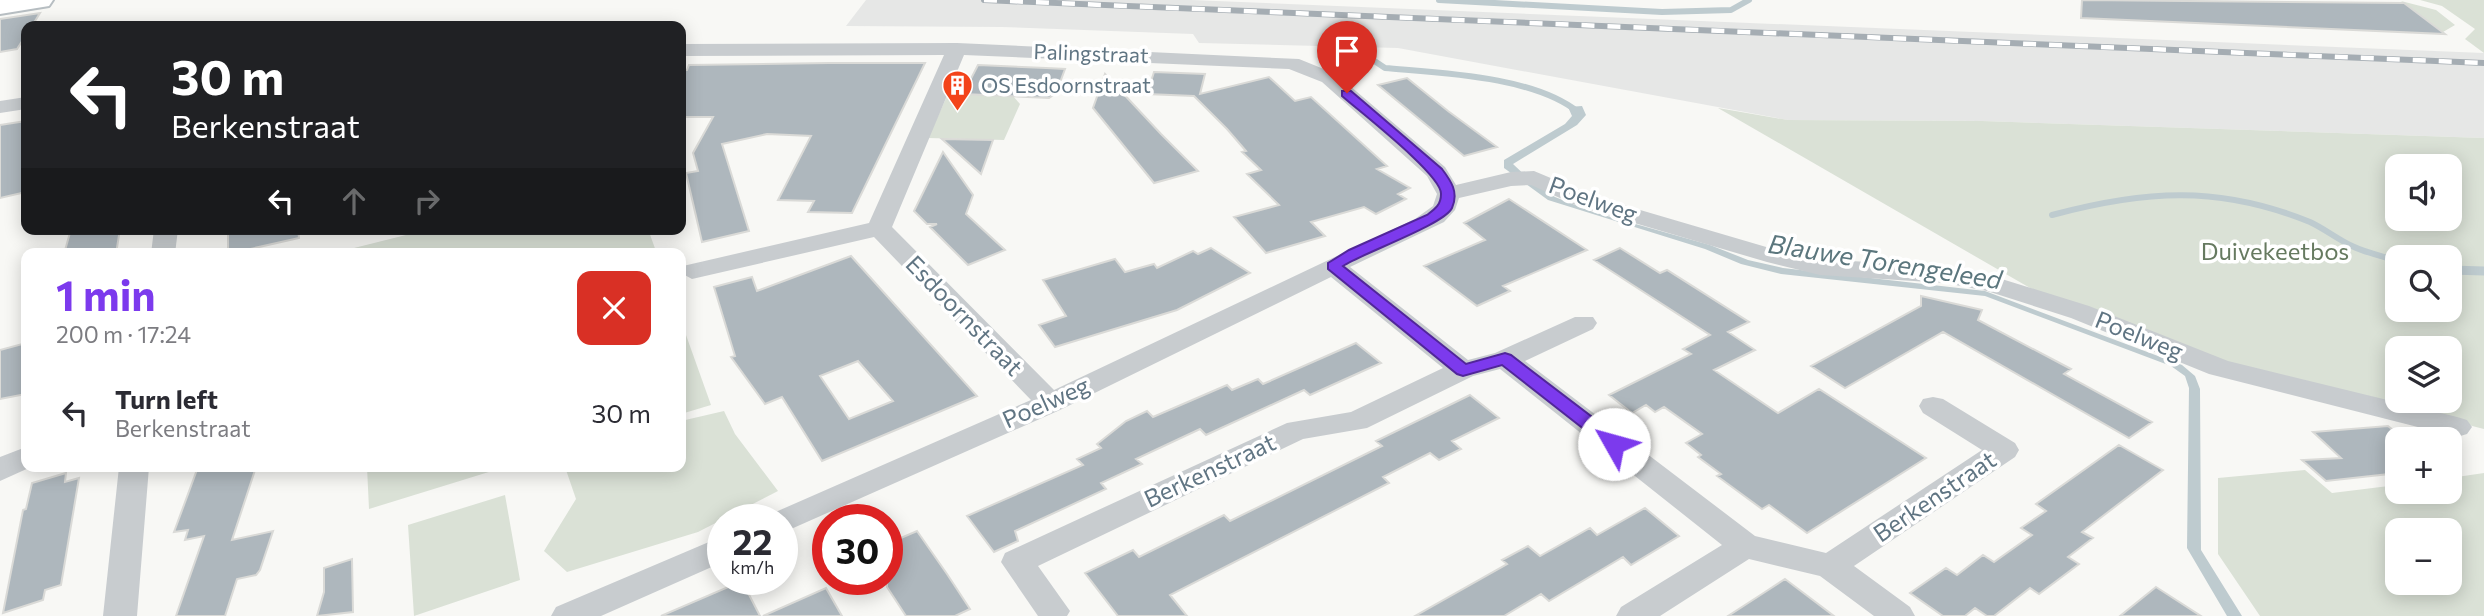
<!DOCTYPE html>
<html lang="en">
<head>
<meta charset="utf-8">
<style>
  body { margin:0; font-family:Commissioner,sans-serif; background:#f2f2f3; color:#2b2b33; height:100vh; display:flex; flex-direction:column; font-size:26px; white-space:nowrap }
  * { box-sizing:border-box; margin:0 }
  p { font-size:23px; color:#7c7c81 }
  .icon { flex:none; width:38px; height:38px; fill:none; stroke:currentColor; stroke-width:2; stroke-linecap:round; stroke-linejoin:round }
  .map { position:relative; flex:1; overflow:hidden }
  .details { position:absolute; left:21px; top:248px; width:665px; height:224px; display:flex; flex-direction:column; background:#fff; border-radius:14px; box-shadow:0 4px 18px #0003 }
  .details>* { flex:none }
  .banner { position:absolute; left:21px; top:21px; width:665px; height:214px; border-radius:14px; box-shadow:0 4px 18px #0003; background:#202124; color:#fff; overflow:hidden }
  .tools { position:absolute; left:2385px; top:154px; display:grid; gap:14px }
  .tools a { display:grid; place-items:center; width:77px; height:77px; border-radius:14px; background:#fff; box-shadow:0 4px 18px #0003; font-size:35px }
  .speed { position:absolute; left:707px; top:504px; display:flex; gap:14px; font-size:35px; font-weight:700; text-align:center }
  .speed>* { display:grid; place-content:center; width:91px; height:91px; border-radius:50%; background:#fff; box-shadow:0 4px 18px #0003; line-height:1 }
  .speed small { font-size:18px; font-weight:400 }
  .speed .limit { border:10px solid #d22; background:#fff; color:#111 }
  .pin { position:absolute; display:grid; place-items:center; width:60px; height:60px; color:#fff; margin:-72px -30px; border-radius:50% 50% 50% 0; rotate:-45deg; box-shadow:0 0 7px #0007 }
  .pin .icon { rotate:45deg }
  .me { position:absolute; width:77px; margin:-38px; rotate:308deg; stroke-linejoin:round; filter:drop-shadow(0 0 5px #0008) }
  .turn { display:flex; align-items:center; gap:24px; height:147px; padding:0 35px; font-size:32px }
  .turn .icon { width:91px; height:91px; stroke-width:2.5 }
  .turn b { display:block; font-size:49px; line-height:60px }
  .lanes { display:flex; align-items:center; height:66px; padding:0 35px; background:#0003; justify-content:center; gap:35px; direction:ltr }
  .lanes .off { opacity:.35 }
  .round { display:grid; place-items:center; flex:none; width:74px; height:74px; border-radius:14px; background:#f2f2f3 }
  .overview { display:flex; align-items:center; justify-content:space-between; height:119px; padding:0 35px }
  h1 { font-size:42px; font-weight:700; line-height:52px; color:#7c3aed }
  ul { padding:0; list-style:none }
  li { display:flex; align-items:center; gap:21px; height:91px; padding:0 35px }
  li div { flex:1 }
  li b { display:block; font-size:26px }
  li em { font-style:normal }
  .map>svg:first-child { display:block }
  .built { fill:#e6e7e6 }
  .green { fill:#dae1d6; fill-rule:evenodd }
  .water { fill:#becbcf }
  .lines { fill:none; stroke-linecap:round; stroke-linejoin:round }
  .stream-far1 { stroke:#becbcf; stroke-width:6 }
  .stream { stroke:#becbcf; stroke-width:9 }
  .building { fill:#aeb7bd; stroke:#dadad7; stroke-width:2; fill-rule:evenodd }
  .secondary-casing { stroke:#b7bec2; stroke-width:4 }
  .minor { fill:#c8cccf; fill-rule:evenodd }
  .secondary { fill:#fff; fill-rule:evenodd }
  .rail-casing { stroke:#a5adb3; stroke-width:6 }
  .rail { stroke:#fff; stroke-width:4.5; stroke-dasharray:13; stroke-linecap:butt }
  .route { fill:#7c3aed; stroke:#51269a; stroke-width:2 }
  .labels { text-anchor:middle; stroke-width:7; stroke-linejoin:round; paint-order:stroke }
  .far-street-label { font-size:21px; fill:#607583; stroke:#fff }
  .far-poi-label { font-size:21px; fill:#607583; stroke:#fff; text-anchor:start }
  .street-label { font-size:24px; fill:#607583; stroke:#fff }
  .park-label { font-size:24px; fill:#667a60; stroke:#fff }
  .water-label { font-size:26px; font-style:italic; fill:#5b767d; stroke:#fff }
</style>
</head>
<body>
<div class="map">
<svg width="2484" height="616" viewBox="0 0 2484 616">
  <rect width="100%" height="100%" fill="#f8f8f5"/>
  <!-- built -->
  <path class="built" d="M866,0H1191L2484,53V138L1982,121L1788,120L1398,48L1199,43L1193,34L1002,27L846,26Z"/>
  <!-- green -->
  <path class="green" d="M2420,0H2484V53L2465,39L2475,29L2442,6Z
    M2401,1L2436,10L2455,25L2443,32Z
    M948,94L1013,96L1020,104L1004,140L928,138Z
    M1718,108L1788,120L1982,121L2484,138V429L2180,352L2044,296ZM2398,166H2450V219H2398ZM2398,257H2450V310H2398ZM2398,348H2450V401H2398Z
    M430,229H648L657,254H354V248Z
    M681,321L711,405L681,414Z
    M724,411L735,434L778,491L698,532L567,572L544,551L576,499L565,467H681V421Z
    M367,467H505L369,509Z
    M2305,470L2332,493L2397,485L2398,492H2450V478L2484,473V616H2260L2218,554V478ZM2398,530H2450V583H2398Z
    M505,495L520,580L414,616L408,525Z"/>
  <!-- water -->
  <path class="water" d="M1582,106L1586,115L1577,125L1513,164L1533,183L1555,197L1593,212L1710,245L1748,260L1783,268L1985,291L2182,365L2195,376L2200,389L2201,550L2242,616H2227L2187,548L2189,388L2185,376L2171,366L1985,296L1781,274L1741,264L1705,249L1548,200L1504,168V160L1565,124L1572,116L1568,107Z"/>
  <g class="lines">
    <!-- stream-far1 -->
    <path class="stream-far1" d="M1439,0L1662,12L1731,10L1749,0
      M1374,48L1373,60L1385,68C1441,73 1533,76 1578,112
      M2052,215C2145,190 2219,185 2310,222C2325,229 2337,239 2352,246C2366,253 2383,256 2398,261"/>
    <!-- stream -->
    <path class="stream" d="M2450,270L2484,271"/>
  </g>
  <!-- building -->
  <path class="building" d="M2082,0L2404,3L2445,34L2081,18Z
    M40,13L32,26H26V35L17,49L0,52V19Z
    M829,63H925L852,213L808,212L814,201L778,200L811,136L767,134L722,144L749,231L702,242L686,173L698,171L693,153L713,117H681V70H687L689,65Z
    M978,65L1046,68L1065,69L1056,93L1049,98L963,94Z
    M1154,72L1205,74L1200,94L1269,77L1295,101L1311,97L1387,166L1377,169L1410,188L1398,194L1406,199L1376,214L1364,207L1311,222L1325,236L1266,253L1234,217L1279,205L1247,174L1261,170L1242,152L1246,151L1227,129L1194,96L1147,94Z
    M1105,74L1161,134L1198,171L1154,183L1093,108Z
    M1407,78L1448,111L1497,147L1464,156L1378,85Z
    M26,121V192L0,198V125Z
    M942,139L993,140L981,174Z
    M943,152L973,195L966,214L1005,250L968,265L930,227L937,224H927L914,211Z
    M1509,199L1587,250L1503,286L1510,291L1477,306L1424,266L1485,240L1464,223Z
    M71,229H120L116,254H64Z
    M228,229H298L299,238L228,254Z
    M1211,248L1250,273L1177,310L1055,347L1039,325L1066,316L1043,280L1115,259L1125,272L1154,264L1157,268L1193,251L1198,254Z
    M1620,248L1660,273L1667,270L1749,322L1728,332L1755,350L1714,370L1778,413L1819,389L1926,458L1807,533L1769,505L1762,509L1717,476L1721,474L1698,457L1701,455L1686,443L1702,434L1664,407L1655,412L1646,405L1632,413L1609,395L1691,354L1683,349L1710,335L1594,260Z
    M851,256L977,396L822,461L782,397L765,404L731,357L735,356L714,287L752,277L757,291ZM858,361L893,401L849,419L820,376Z
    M1921,296L1982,310L1978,320L2071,369L2064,374L2152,422L2129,438L1943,332L1845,388L1811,366L1921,306Z
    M26,343V394L0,399V350Z
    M1356,343L1381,363L1310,395L1304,390L1206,435L1200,429L1136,459L1142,464L1101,483L1106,489L1015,531L1018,541L994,552L967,516L1083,465L1077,459L1101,448L1097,444L1126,421L1147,411L1153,417L1227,385L1232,390L1258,379L1263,384Z
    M1470,395L1499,418L1452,441L1461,449L1439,460L1430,453L1383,477L1389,483L1170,595L1187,616H1118L1085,573L1133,550L1139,557L1224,515L1230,521L1382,446L1376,441Z
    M2388,426L2398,434V473L2326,481L2302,460L2341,458L2313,432Z
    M2119,445L2163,470L2082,532L2093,538L2068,557L2079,564L2039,594L2030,588L1994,616H1987L1975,608L1965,616H1943L1910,593L1946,568L1957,575L1983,555L1994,562L2032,535L2021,528L2046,511L2036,504Z
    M198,467H256L232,540L273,531L260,570L256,575L237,579L225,616H176L204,536L185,540L188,530L174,532Z
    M66,473L65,482L79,478L61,585L45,590L43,600L3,613L23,510L26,509L32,483Z
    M1645,508L1679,536L1631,565L1623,557L1549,601L1541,594L1504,616H1415L1507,564L1502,560L1528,546L1540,556L1590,528L1597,535Z
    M917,531L947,574L970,609L955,616H906L887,587V544Z
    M352,559L353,612L317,616L324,592V568Z
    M1785,579L1834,616H1728L1762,594Z
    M742,581L760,616H661Z
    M2156,587L2201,616H2120Z
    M826,588L842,616H763Z"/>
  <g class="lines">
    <defs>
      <path id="secondary" d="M0,0H53L49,6L0,14Z"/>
    </defs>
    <!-- secondary casing -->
    <use href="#secondary" class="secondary-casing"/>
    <!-- minor -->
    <path class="minor" d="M957,43L1299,59L1336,74L1445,167L1456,185L1511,172L1534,171L1596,197L1773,249L1820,259L1945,267L1992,276L2089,306L2228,361L2457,417L2467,420L2472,427L2467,434L2457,437L2209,374L2071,318L1987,291L1945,283L1820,275L1767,262L1580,207L1531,185L1511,186L1459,198L1455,210L1444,222L1350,267L1468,360L1495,353L1575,317H1593L1597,323L1593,329L1525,361L1755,536L1826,553L1982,450L1923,413L1919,406L1923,399L1933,397L1943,399L2015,443L2019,450L2015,457L1854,566L1910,607L1915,616H1874L1820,576L1749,559L1660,616H1616L1621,607L1722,545L1500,369L1473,376L1367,428L1303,439L1038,566L1070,611L1067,616H1038L1001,562L1005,553L1287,423L1351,412L1443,368L1331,277L1060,410L782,533V520H767L771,514L1031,400L874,237L692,279L681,273L683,266L869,223L944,55L681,56V44ZM964,55L1289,69L1322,82L1427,176L1437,194L1433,206L1415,219L1054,390L892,227Z
      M26,97V109L0,113V101Z
      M154,229H178L175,254H151Z
      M26,447V467H31L0,481V457Z
      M119,467H149L137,616H103Z
      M723,536V562L601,616H551L556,607Z"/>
    <!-- secondary -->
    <use href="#secondary" class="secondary"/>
    <defs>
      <path id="rail" d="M984,0L2484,63"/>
    </defs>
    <!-- rail casing -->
    <use href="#rail" class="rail-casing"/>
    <!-- rail -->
    <use href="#rail" class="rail"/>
  </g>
  <!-- route -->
  <path class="route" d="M1342,91H1351L1442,169C1451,181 1459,192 1452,208C1445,224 1363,253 1343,266L1466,364L1505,353L1511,355L1621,439L1623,444L1621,448H1608L1502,365L1463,376L1457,374L1328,269V263L1349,250L1427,215C1435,209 1441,205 1441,194C1442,175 1360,112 1342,96Z"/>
  <!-- icons -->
  <defs>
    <symbol id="building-pin" viewBox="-11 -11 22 30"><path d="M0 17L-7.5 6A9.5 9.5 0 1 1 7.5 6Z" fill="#f3431a" stroke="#fff"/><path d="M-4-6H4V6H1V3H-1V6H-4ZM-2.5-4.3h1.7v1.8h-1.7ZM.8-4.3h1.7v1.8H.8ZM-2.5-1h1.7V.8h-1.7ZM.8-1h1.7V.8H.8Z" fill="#fff"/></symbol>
  </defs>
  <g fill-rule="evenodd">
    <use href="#building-pin" x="940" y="68" width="35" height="47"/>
  </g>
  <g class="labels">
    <!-- far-street labels -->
    <g class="far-street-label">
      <text transform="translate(1091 54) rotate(2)" y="7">Palingstraat</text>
    </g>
    <!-- far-poi labels -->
    <g class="far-poi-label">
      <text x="981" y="93">OS Esdoornstraat</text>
    </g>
    <!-- street labels -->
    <g class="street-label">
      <text transform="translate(1593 200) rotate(20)" y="8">Poelweg</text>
      <text transform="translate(964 316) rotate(46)" y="8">Esdoornstraat</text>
      <text transform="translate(2139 336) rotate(22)" y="8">Poelweg</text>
      <text transform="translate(1046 403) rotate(-24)" y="8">Poelweg</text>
      <text transform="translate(1210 471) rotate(-25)" y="8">Berkenstraat</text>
      <text transform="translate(1935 497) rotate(-34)" y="8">Berkenstraat</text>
    </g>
    <!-- park labels -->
    <g class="park-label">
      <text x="2275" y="260">Duivekeetbos</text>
    </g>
    <!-- water labels -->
    <g class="water-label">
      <text transform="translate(1885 262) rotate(9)" y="9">Blauwe Torengeleed</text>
    </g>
  </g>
</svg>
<div class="tools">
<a><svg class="icon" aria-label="sound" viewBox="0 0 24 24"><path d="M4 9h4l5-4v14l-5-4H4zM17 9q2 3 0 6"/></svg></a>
<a><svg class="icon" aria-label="search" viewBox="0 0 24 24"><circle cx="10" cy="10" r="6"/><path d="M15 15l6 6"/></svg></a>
<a><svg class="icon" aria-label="layers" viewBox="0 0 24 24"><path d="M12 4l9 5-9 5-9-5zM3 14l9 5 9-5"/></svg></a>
<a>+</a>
<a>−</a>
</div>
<div class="speed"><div>22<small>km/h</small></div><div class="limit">30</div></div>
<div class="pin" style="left:1347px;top:93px;background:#d93025"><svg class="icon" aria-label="arrive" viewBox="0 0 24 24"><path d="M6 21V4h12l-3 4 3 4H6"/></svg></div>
<svg class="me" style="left:1614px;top:444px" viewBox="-20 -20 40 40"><circle r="19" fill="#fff"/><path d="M0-13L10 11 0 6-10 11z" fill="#7c3aed"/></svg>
<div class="banner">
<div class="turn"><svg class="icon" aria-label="left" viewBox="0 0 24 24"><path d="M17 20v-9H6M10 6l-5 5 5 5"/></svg><div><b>30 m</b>Berkenstraat</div></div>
<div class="lanes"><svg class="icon" aria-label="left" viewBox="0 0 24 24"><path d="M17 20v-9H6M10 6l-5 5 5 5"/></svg><svg class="icon off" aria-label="ahead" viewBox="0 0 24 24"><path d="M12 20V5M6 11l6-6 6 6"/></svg><svg class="icon off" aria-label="right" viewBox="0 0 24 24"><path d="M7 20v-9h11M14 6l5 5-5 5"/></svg></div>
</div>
<section class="details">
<div class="overview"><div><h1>1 min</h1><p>200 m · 17:24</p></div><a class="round" style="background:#d93025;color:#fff"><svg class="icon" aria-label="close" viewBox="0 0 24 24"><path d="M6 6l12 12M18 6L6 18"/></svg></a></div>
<ul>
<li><svg class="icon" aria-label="left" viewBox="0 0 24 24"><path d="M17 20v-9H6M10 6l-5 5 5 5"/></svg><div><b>Turn left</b><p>Berkenstraat</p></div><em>30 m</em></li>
</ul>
</section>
</div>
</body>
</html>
